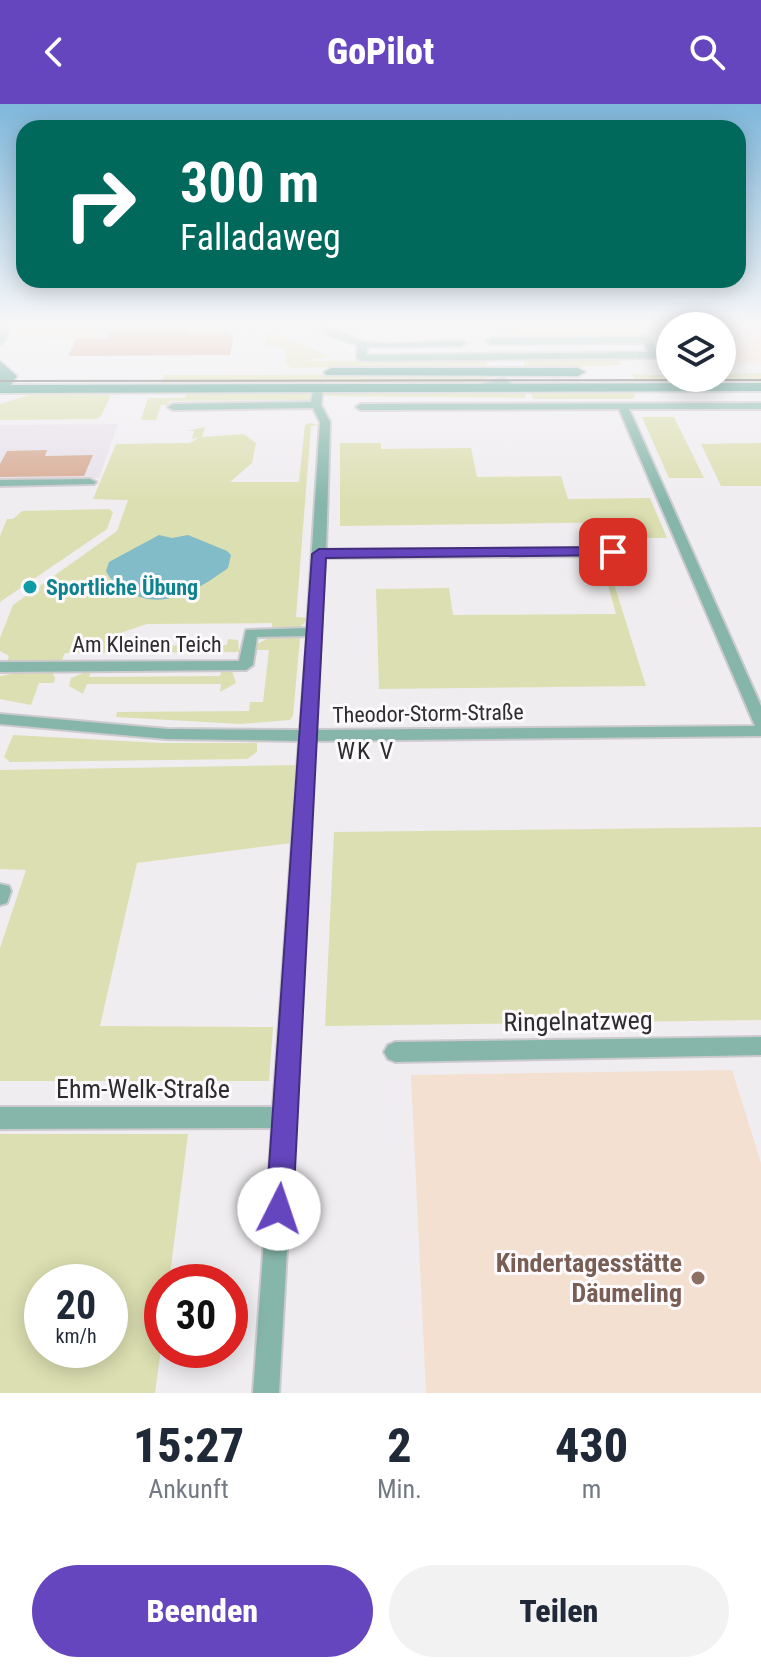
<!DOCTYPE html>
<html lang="de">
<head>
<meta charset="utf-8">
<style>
  body { margin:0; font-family:"Roboto Condensed",sans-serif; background:#f2f2f3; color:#1f2937; height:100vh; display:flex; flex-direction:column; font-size:30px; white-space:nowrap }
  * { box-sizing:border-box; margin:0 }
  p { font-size:26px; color:#747a83 }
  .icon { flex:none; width:44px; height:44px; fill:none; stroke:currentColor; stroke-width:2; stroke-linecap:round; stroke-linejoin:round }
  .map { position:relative; height:1289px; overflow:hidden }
  .side { display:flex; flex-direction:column; background:#fff; flex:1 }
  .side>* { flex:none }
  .top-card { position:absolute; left:16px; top:16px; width:730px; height:168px; border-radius:24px; box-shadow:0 4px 20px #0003; background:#00695c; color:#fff; overflow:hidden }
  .tools { position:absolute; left:656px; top:208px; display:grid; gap:16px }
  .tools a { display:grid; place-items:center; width:80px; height:80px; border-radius:50%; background:#fff; box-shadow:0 4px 20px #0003; font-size:40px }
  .speed { position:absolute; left:24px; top:1160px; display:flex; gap:16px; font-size:40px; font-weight:700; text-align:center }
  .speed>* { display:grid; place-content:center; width:104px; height:104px; border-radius:50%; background:#fff; box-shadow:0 4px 20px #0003; line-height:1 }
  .speed small { font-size:20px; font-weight:400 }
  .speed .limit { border:12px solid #d22; background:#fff; color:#111 }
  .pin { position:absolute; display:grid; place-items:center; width:68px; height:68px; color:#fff; margin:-34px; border-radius:16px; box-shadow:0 4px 12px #0006 }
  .me { position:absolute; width:88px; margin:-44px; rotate:4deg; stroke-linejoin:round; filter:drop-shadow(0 0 6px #0008) }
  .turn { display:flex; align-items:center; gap:28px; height:168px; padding:0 32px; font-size:36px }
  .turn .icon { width:104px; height:104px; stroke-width:2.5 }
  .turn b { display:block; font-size:56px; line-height:68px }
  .eta { display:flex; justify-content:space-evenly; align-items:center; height:136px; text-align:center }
  .eta b { font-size:48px; font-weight:800; line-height:56px }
  .cta { display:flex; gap:16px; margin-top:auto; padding:16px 32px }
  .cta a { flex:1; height:92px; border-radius:48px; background:#6546bf; color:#fff; font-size:32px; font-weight:800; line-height:92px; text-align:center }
  .cta a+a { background:#f2f2f3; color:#1f2937 }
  header { display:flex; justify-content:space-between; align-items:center; height:104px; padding:0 32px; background:#6546bf; color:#fff; font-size:36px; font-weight:800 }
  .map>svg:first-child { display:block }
  .built { fill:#e7e1ea }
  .education { fill:#f3e0d0 }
  .green { fill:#dcdfb1; fill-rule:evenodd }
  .water { fill:#82bcc8 }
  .building { fill:#d6a991 }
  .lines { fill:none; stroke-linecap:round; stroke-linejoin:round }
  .minor-casing { stroke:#cccacd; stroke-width:4 }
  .secondary-casing { stroke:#cccacd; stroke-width:4 }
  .minor { fill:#85b6a9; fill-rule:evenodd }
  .secondary { fill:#4a9987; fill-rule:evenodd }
  .tram { stroke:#575657; stroke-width:2 }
  .route { fill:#6546bf; stroke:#422e7c; stroke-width:2 }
  .culture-dot { fill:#0f9aa8; stroke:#fdfafd; stroke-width:3 }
  .education-dot { fill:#8d6e63; stroke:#fdfafd; stroke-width:3 }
  .labels { text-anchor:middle; stroke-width:6; stroke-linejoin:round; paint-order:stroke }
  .culture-label { font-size:22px; font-weight:bold; fill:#0d838f; stroke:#fdfafd; text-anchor:start }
  .street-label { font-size:22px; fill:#2e2d2e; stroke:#fdfafd }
  .neighbourhood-label { font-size:24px; letter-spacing:2px; fill:#2e2d2e; stroke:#fdfafd }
  .near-street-label { font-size:26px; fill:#2e2d2e; stroke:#fdfafd }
  .near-education-label { font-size:26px; font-weight:bold; fill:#785e54; stroke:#fdfafd; text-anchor:end }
</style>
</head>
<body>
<header><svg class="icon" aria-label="back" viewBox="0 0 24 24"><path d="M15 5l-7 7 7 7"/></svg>GoPilot<svg class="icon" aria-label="search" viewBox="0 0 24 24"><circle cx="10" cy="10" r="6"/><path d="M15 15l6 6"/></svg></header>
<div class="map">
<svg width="761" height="1289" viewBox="0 0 761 1289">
  <rect width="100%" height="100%" fill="#efedf0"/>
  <!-- built -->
  <path class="built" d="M118,320L99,374H0V321Z"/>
  <!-- education -->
  <path class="education" d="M695,219H761V260L722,258V222Z
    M732,966L761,1059V1289H426L411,971Z"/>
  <!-- green -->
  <path class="green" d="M23,219H102L96,235L17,234Z
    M637,220L644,234H505L498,221Z
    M267,227L329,252L306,257L484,256L488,261L291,264L286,260L284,243H265Z
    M619,255L620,261L525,264L523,256Z
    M761,269V280H637L632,270L722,274V270Z
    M484,270L492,273L472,280L160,281L164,271Z
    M633,287L635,293L629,295H533L531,289Z
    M187,288H306L311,292L309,298L294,300V296L170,297L168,301H161L156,316H141L148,294H185Z
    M326,288L525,290L526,294L323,292Z
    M29,291H111L101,312L96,315L0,316V300Z
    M642,313H674L704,374H669Z
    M310,319L319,321L311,322L296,513L308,514C300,528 287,525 272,526V519L147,520L117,530L114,542L227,541L228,535L238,536L239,548L65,549L61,558H7L9,552L0,547V534L13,501L117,427L128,396L93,395L116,340L190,339L200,333L192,335L194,327H187L205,323L202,333L244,330L256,339L252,359L230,378H299L305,321Z
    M340,339H381V345L471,344L477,373L561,372L568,395L650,394L667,434H643L636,418L340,422Z
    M761,339V382H721L701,340Z
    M109,405L113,408L107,425L0,498V432L7,415H13L22,407Z
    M603,463L610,467L646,582L379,585L376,485L449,484L453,511L616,510Z
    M268,534H300L293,612L290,616L240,620L116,613L117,608L249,607L250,598H263L269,546H255L256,541Z
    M222,565L232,567L236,579L220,588L221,580H87L83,590L69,582L71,574L91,566L89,573L220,572Z
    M23,568H52L55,574L54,579H39L31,601L0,595V572Z
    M13,631L160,639H257V648L247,655L10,658L4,653Z
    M298,661L291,739L137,759L100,922L273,923L269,977H0V844L26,766L0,765V666Z
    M761,723V916L325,922L334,728Z
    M0,1030H188L169,1178H162V1237L155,1289H0ZM42,1178H110V1246H42Z"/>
  <!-- water -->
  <path class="water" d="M159,431L172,434L188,431L227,447L231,451L228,464C199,485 163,508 129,488C118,482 112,479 106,467L109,458Z"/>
  <!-- building -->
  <path class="building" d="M139,219H191L188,228L229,227L228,231H234L230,251L68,252L76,235L106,234L112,221Z
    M47,346L45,352L93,351L84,372L0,373V360L7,347Z"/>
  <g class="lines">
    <defs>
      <path id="minor" d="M5,219H13L5,237L0,240V228Z
        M316,219C331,219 348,235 367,238C398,242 430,237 461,236L466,239L461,242L367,243V251L648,248L644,239L491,240L486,237L491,234L647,233L650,234L657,248H670V254L362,257L357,254V241L330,232Z
        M679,219H687L688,222H680Z
        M503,275L522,285L517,288L502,281L473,286L468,283Z
        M314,281L323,283L321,301L330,318L326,446L620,444L626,448L620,452L325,454L316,626L755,622L619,305L361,306L356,303L361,300L761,299V305H629L761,602V632L315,637L295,1008L297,1013L294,1020L279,1289H253L272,1024L0,1025V1003H273L299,637L167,635L0,620V610L167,625L300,626L307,532L257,533L253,561L246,566L0,568V558L239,557L246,526L307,524L320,318L313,304L173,306L168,303L173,300L311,298Z
        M90,375L96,378L94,380L0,382V376Z
        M0,780L9,782L11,787L7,799L0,801Z
        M761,933V951L395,958L388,955L384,948L388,941L395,938Z"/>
      <path id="secondary" d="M0,257L17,272L11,281L761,279V287L0,289Z
        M331,264H578L585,268L578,272L326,271L324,268Z"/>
    </defs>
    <!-- minor casing -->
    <use href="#minor" class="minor-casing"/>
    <!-- secondary casing -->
    <use href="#secondary" class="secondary-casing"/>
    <!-- minor -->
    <use href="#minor" class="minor"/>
    <!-- secondary -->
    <use href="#secondary" class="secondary"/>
    <!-- tram -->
    <path class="tram" d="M0,277L761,276"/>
  </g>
  <!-- sky -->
  <linearGradient id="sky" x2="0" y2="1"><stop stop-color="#7fb7db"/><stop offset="0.55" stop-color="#f8f7f8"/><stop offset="1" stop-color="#f8f7f8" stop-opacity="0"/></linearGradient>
  <rect width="761" height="400" fill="url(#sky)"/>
  <!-- route -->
  <path class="route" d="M613,443L618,445V451L326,454L293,1105L289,1114L279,1118L270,1114L266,1105L312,450L319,445Z"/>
  <!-- markers -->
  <circle class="culture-dot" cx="30" cy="483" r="8"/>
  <circle class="education-dot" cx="698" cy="1174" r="8"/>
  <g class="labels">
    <!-- culture labels -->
    <g class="culture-label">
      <text x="46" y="491">Sportliche Übung</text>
    </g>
    <!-- street labels -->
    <g class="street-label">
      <text x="147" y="548">Am Kleinen Teich</text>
      <text transform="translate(428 609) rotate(-1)" y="8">Theodor-Storm-Straße</text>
    </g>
    <!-- neighbourhood labels -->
    <g class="neighbourhood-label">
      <text x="366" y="655">WK V</text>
    </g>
    <!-- near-street labels -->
    <g class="near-street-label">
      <text transform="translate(578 917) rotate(-1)" y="9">Ringelnatzweg</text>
      <text x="143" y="994">Ehm-Welk-Straße</text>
    </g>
    <!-- near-education labels -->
    <g class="near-education-label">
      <text x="682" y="1168">Kindertagesstätte<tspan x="682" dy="30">Däumeling</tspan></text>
    </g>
  </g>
</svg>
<div class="tools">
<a><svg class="icon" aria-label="layers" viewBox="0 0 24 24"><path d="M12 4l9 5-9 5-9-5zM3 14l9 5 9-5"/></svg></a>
</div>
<div class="speed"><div>20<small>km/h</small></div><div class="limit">30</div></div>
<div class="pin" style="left:613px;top:448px;background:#d93025"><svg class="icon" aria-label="arrive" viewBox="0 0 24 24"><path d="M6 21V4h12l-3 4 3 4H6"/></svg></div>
<svg class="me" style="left:279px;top:1105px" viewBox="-20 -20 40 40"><circle r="19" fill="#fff"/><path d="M0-13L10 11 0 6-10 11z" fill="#6546bf"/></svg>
<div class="top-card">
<div class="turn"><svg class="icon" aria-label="right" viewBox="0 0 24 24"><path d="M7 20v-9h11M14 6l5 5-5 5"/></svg><div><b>300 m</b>Falladaweg</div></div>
</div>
</div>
<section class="side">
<div class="eta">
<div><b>15:27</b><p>Ankunft</p></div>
<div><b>2</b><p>Min.</p></div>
<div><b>430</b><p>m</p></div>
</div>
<div class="cta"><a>Beenden</a><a>Teilen</a></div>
</section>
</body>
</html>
